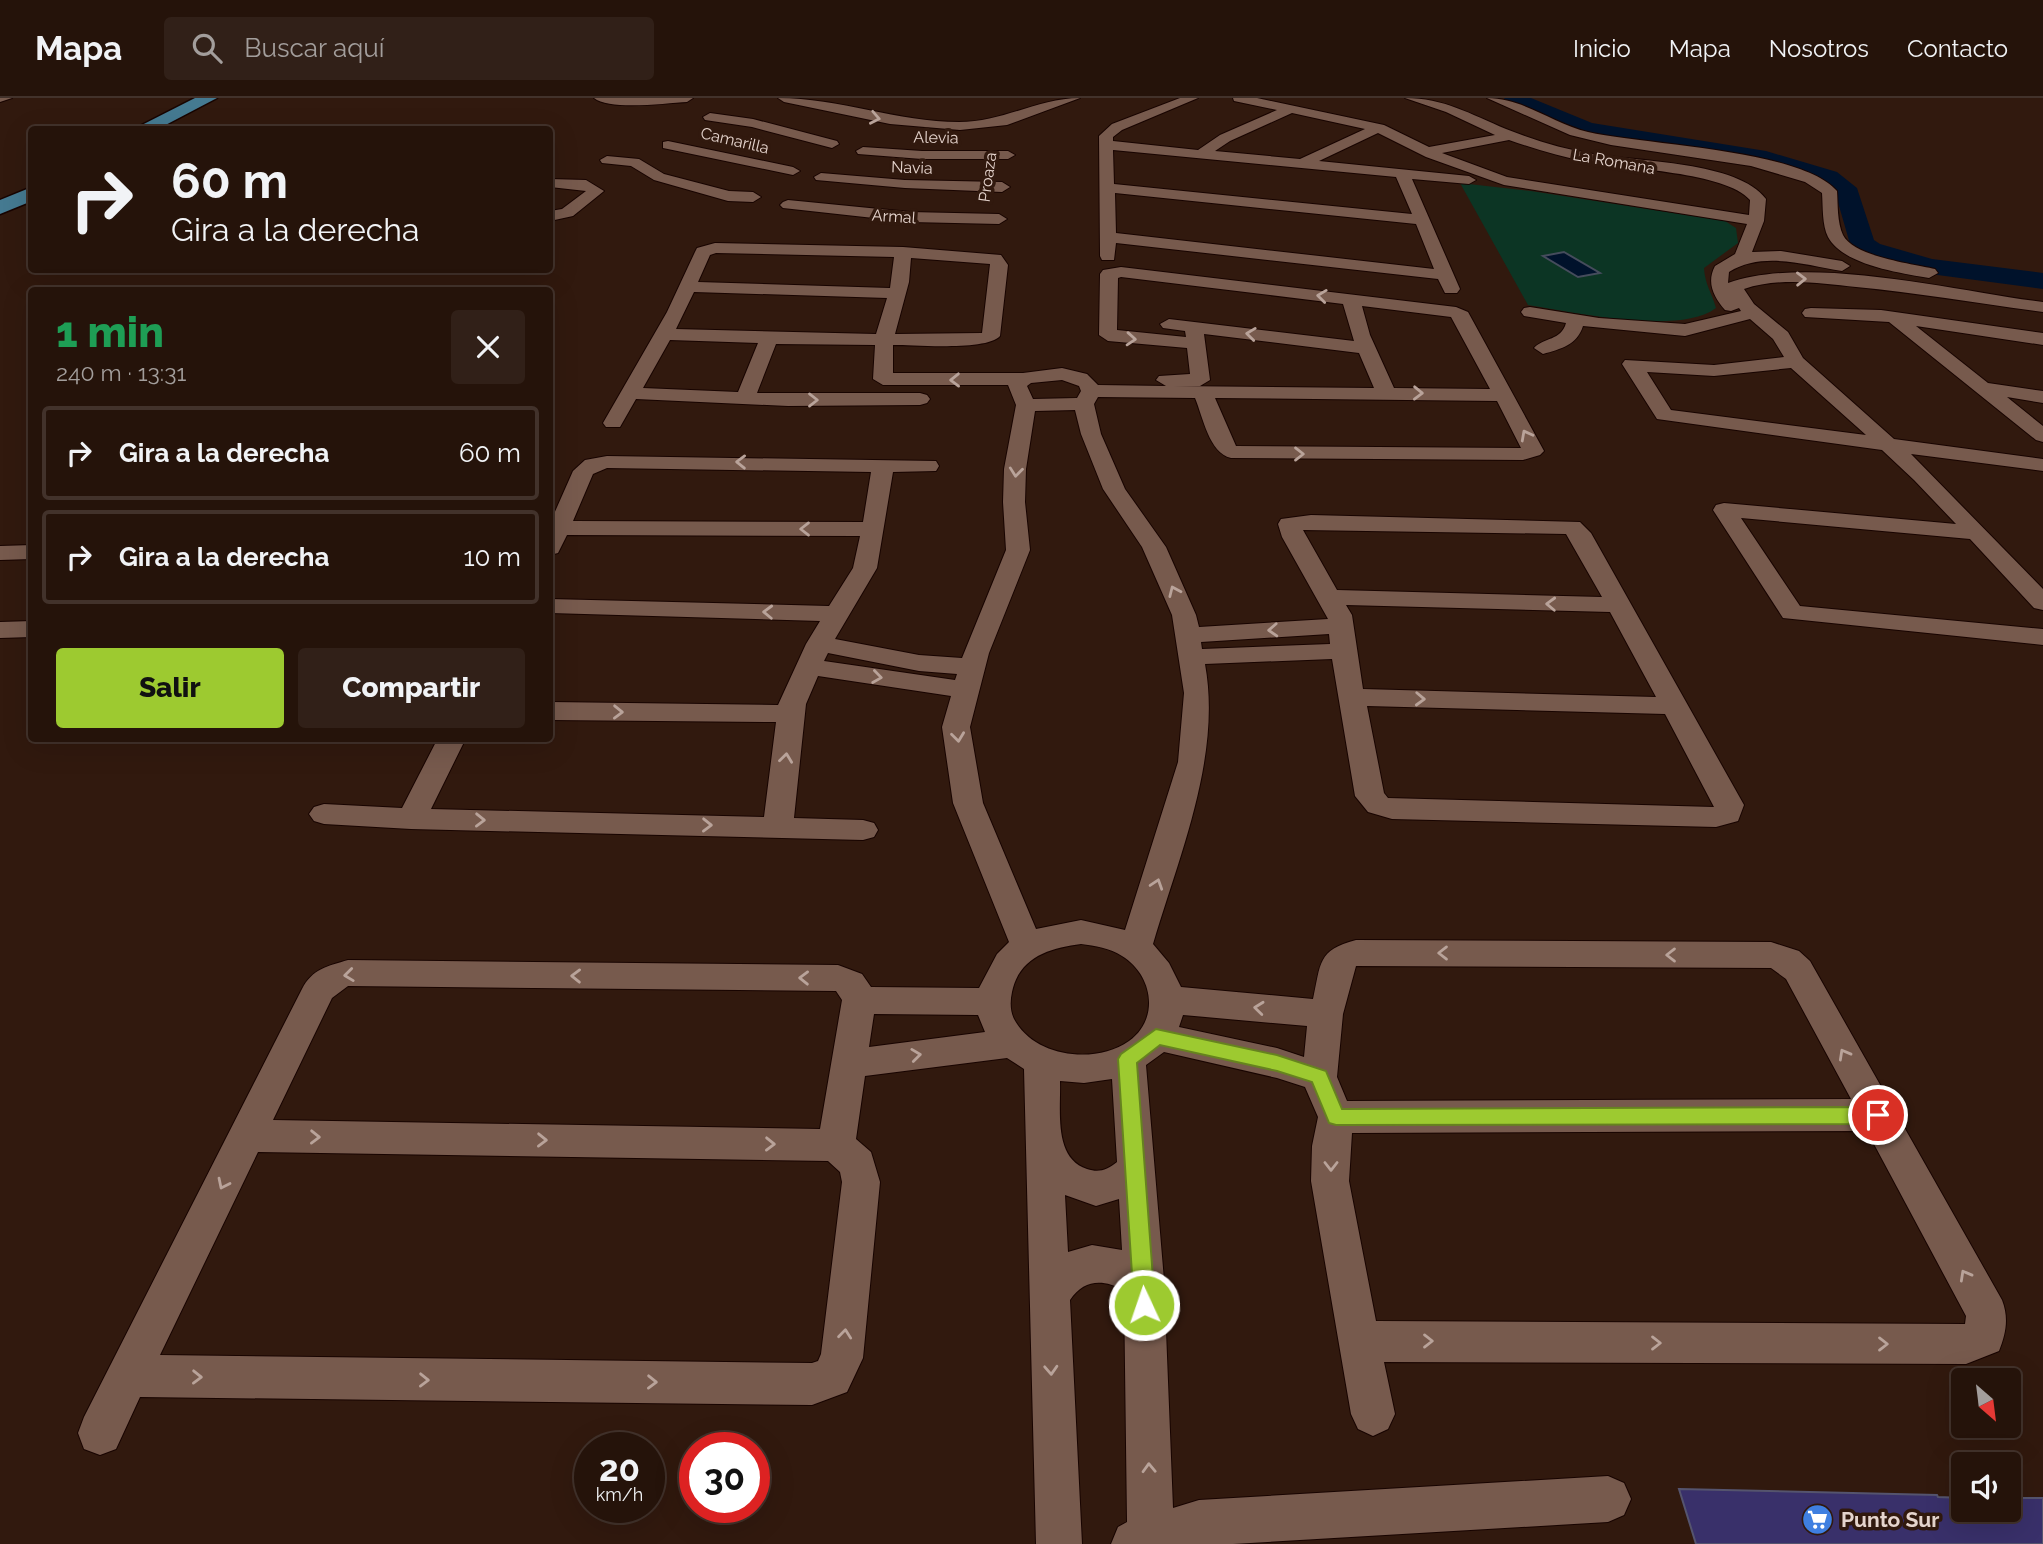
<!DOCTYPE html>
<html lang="es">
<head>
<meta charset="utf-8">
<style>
  body { margin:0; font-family:Raleway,sans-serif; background:#312018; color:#f1f3f6; height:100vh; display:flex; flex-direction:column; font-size:26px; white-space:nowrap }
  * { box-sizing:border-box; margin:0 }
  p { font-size:23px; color:#a39e9c }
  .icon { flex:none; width:38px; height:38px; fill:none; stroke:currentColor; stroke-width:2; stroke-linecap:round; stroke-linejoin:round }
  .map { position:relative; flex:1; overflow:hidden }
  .side { position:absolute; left:28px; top:189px; width:525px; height:455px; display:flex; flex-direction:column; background:#25130a; border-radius:7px; box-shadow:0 7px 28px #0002,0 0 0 2px #42322b }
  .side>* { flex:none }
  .top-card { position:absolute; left:28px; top:28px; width:525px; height:147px; border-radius:7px; box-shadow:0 7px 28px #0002,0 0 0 2px #42322b; background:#25130a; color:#f1f3f6; overflow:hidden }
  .needle { width:46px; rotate:152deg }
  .controls { position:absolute; left:1951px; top:1270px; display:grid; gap:14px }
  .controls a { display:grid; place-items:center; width:70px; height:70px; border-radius:7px; background:#25130a; box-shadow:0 7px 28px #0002,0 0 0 2px #42322b; font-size:35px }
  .speed { position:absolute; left:574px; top:1334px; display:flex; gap:14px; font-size:35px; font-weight:700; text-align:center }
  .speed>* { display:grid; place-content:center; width:91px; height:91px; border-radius:50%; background:#25130a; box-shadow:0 7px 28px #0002,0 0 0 2px #42322b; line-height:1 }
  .speed small { font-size:18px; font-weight:400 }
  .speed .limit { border:10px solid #d22; background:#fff; color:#111 }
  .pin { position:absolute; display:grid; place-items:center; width:60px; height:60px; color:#fff; margin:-30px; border:4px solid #fff; border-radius:50%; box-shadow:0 2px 7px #0007 }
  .me { position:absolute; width:77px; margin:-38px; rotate:357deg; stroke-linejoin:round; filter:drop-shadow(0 0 5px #0008) }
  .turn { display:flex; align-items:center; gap:24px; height:147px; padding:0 28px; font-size:32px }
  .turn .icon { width:91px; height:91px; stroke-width:2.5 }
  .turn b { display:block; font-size:49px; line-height:60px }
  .round { display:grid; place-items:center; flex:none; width:74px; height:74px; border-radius:7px; background:#312018 }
  .summary { display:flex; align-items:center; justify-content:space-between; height:119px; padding:0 28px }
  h1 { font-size:42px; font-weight:800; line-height:52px; color:#1e9e55 }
  .action { display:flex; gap:14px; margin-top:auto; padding:14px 28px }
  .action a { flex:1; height:80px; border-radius:7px; background:#9dca30; color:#111; font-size:28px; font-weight:800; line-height:80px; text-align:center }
  .action a+a { background:#312018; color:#f1f3f6 }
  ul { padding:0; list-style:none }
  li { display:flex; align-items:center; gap:21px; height:94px; margin:0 14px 10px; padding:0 14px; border:4px solid #42322b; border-radius:7px }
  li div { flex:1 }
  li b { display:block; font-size:26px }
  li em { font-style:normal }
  header { display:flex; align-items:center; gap:42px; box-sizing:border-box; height:98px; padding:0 35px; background:#25130a; border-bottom:2px solid #42322b }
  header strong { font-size:33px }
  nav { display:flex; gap:38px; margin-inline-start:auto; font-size:24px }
  .search { width:490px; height:63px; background:#312018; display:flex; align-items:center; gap:18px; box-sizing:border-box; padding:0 24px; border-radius:7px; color:#a39e9c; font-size:26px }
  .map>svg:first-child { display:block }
  .green { fill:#0c3524 }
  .water { fill:#00122b; stroke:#454c5c; stroke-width:2 }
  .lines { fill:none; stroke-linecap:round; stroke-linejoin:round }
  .river { fill:#00122b; fill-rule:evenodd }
  .building { fill:#39306a; stroke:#55546e; stroke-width:2 }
  .minor-casing { stroke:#180400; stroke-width:2 }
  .major-casing { stroke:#180400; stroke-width:3 }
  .minor { fill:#775a4d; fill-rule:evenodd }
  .major { fill:#457a91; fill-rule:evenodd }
  .oneway { stroke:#b9a39a }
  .route { fill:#9dca30; stroke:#66831f; stroke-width:2 }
  .labels { text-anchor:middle; stroke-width:7; stroke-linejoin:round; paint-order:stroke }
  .far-street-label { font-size:16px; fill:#e5d4cd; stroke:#31190e }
  .near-poi-label { font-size:21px; font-weight:bold; fill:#e5d4cd; stroke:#31190e; text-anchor:start }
</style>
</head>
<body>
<header>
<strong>Mapa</strong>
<div class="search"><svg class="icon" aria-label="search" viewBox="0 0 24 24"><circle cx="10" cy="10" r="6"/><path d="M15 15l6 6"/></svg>Buscar aquí</div>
<nav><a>Inicio</a><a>Mapa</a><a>Nosotros</a><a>Contacto</a></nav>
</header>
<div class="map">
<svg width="2043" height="1446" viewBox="0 0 2043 1446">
  <rect width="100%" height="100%" fill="#31190e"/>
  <!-- green -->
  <path class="green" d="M1460,85L1531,93L1725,123L1736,130L1738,145L1704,170C1705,187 1712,195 1716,210C1679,238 1573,214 1528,207Z"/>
  <!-- water -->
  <path class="water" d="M1564,154L1600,175L1578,179L1543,158Z"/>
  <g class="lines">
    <!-- river -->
    <path class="river" d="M1504,0H1531L1592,25L1766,53L1837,74L1857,90L1874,142L1880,146L1932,161L2043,175V191L1930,176L1862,156L1850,146L1835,94L1821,83L1794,73L1725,59L1588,37L1562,29L1507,4Z"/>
  </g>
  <!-- building -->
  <path class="building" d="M1679,1391L1937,1397L1938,1399L1964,1400V1412H2009V1400H2043V1446H1696Z"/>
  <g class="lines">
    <defs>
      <path id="minor" d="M0,0H12L0,4Z
        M594,0H693L687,4C666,5 610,13 594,0Z
        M778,0C839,0 898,24 959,24C1003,24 1039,0 1080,0L1007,27L960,32L890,26L784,4Z
        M1180,0H1198L1122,32L1113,39V43L1198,52L1220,37L1277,12L1234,3L1233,0H1257L1384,27L1429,49L1495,37L1446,14L1405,0C1444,0 1470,16 1506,31C1534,42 1563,51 1593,56C1638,64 1738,63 1766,101L1764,123L1752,154L1781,153L1842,163L1850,168L1842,173C1805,167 1763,153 1729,174L1728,185C1809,156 1956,193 2043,204V214C1981,206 1919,195 1856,189C1820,185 1779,179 1744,191L1754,206L1788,234L1803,260L1894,341L2043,361V373L1911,356L2043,491V512L2034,510L1970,441L1741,420L1800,508L2043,531V547L1783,520L1713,412L1716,407L1724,405L1956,426L1914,382L1882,352L1657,321L1622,266L1625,262L1714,267L1784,259L1773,241L1750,221L1685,238L1583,228C1577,247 1561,251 1543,256L1534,250C1544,239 1561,243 1566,225L1524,218L1521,214L1524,210L1530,209L1599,220L1685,226L1741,213L1739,210L1731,213L1725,212C1714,199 1706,185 1715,168L1735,156L1747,126L1504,87L1426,59L1378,35L1319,63L1469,78L1476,82L1469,86L1412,81L1460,191L1457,195H1445L1438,181L1116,145L1114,162H1102L1100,158L1099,38L1112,26ZM1292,15L1365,31L1300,61L1215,53L1230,43ZM1509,42C1535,51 1561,59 1588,64C1626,71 1726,74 1750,102L1749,117L1507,79L1442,55ZM1113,52L1396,79L1412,116L1114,86ZM1115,95L1416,126L1434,171L1116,135ZM1791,270L1866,337L1671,312L1647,274L1714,278Z
        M1487,0C1523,0 1552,25 1588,34C1644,47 1801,51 1837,93C1838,107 1837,124 1843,137C1854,159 1914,166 1935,171L1938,175L1929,180C1900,175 1843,167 1828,139C1822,127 1823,109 1822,95L1805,84L1751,68L1611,47L1570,37Z
        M710,15L753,21L837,43L839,46L832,50L752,29L705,22L703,19Z
        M668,43L793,69L800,73L793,77L663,50V44Z
        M863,49L922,53H1008L1015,57L1008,61H922L858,56L856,53Z
        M607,58L639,61L664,76L729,93L753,94L761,99L753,104L728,103L654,82L631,68L602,65L600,62Z
        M821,75L905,82L1002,84L1010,89L1002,94L905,90L816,82L814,79Z
        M550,81L586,82L604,93L573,118L550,123V113L562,111L586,93L550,89Z
        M788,102L910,114L999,116L1007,121L999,126L910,124L783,110L780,107L783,104Z
        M715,145L903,149L1001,157L1008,167L1000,238C987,253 915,247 893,247V275H1023L1062,270L1087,276L1098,287L1166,288L1156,282L1159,278L1190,276L1187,250L1108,243L1099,237L1100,176L1103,172L1121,169L1456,209L1468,214L1544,353L1540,357L1523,362L1231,360C1209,355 1203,319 1195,300L1098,299L1094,306L1101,336L1125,391L1166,449L1196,517L1199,529L1328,521L1282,439L1278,426L1281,421L1311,417L1580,424L1591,435L1744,707L1738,723L1716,729L1392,721L1368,714L1355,698L1332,561L1205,566C1222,658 1179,758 1153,846L1169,865L1181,889L1313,901C1321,866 1317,852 1356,842L1771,844L1799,853L1810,863L2002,1202C2009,1220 2006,1235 1999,1253L1966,1266L1384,1264L1395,1316L1388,1331L1373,1338L1358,1331L1351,1316L1311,1083L1312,1048L1318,1019L1305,989L1277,980L1164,954L1146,967L1164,1182L1173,1410L1199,1402L1608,1378L1624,1385L1631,1401L1624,1417L1608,1424L1233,1446H1111L1118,1429L1127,1424L1124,1192C1103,1181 1084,1181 1070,1202L1082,1446H1036L1024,971L1007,960L865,978L856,1041L871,1054L880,1084L863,1260L847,1294L812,1307L140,1299L116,1351L100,1357L84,1351L78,1335L84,1319L302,891C312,871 328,868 348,862L838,867L862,876L871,889L979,890L997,856L1009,844L953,705L942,629L951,598L818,578L806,606L794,720L863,722L874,725L878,732L874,739L863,742L411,731L324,726L314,723L309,716L314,709L324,706L402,710L438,640H466L431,711L764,719L776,624L550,622V604L778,607L806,546L820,523L550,515V501L829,508L853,470L860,438L567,437L558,455L550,457V425L573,373L585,362L607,358L936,363L939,368L936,373L893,374L877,470L835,541L919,557L962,560L1006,452L1003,404L1004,371L1016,307L1008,287H883L873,281L875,247L776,246L757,295H920L927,297L930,301L927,305L920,307L788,308L636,301L620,329H606L603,325L667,214L695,154L697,150ZM716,155L894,159L890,190L698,184L710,157ZM911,160L990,166L982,235L895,236L909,184ZM1121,179L1343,206L1354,243L1169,221L1160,226L1163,230L1185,233L1186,239L1117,232L1118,180ZM694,194L887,200L876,236L676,231ZM1362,208L1451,219L1490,291L1394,290L1370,237ZM1204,236L1359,255L1374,290L1174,288H1200L1210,282ZM670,242L758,245L738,294L643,290ZM1062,282L1079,288L1081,293L1077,300L1033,301L1027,288L1031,285ZM1215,300L1497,303L1521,350L1236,348ZM1075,312L1081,336L1103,391L1142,449L1172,517L1184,595L1178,664L1125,832L1081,822L1036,831L983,705L970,629L989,555L1030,452L1025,404L1026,371L1035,313ZM607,370L871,374L863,424L573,423L593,376ZM1303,432L1566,436L1602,499L1337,492ZM1346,507L1610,514L1656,599L1363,591L1352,517ZM1329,536L1330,546L1202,551L1201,544ZM828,555L919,573L957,576L955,582L824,563ZM1367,608L1665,616L1714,709L1388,700L1384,695ZM1081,846C1095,848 1110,850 1122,858C1153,877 1160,921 1129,943C1095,967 1034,959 1014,921C1010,913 1010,903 1012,894C1019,859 1050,850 1081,846ZM1356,868L1771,870L1786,881L1851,1001L1347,1003L1337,979L1343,916ZM348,888L836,893L842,902L820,1031L273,1022L332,900ZM874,916L978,917L985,934L869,949ZM1183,917L1307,928L1304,959L1277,950L1179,929ZM1112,981L1117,1064C1107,1072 1099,1075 1087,1071C1053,1060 1061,1012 1060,983L1084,985ZM1867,1033L1966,1218L1965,1226L1376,1223L1349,1083L1352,1035ZM258,1054L828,1063L840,1074L842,1084L821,1256L818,1263L812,1265L160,1257ZM1065,1097L1096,1108L1119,1101L1122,1152L1092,1147L1068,1154Z
        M1811,210L1881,212L2043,235V247L1916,228L1988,285L2043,293V305L2007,299L2043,328V344L2036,342L1889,224L1805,219L1802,215L1805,211Z
        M32,447V461L0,462V448Z
        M32,523V539L0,540V524Z"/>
      <path id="major" d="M195,0H217L156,32H132Z
        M32,89V103L0,116V102Z"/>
    </defs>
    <!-- minor casing -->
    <use href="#minor" class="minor-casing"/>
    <!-- major casing -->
    <use href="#major" class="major-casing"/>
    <!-- minor -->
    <use href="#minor" class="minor"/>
    <!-- major -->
    <use href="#major" class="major"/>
  </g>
  <!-- one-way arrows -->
  <defs><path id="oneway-chevron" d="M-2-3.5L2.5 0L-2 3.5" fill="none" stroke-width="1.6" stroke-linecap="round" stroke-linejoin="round" transform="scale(1.75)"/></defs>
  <g class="oneway">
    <use href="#oneway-chevron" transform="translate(875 20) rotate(11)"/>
    <use href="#oneway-chevron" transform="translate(1801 181) rotate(-1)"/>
    <use href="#oneway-chevron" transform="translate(1322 198) rotate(-173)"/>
    <use href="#oneway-chevron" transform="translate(1251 236) rotate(-173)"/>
    <use href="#oneway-chevron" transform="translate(1131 241) rotate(4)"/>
    <use href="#oneway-chevron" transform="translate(955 282) rotate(179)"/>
    <use href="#oneway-chevron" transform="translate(1418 295) rotate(1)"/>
    <use href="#oneway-chevron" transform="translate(813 302)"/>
    <use href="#oneway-chevron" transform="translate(1526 337) rotate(-118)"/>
    <use href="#oneway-chevron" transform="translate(1299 356)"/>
    <use href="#oneway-chevron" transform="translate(741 364) rotate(-179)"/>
    <use href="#oneway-chevron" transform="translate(1016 374) rotate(96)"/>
    <use href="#oneway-chevron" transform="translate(805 431) rotate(-180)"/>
    <use href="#oneway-chevron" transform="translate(1174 493) rotate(-114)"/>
    <use href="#oneway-chevron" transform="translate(1551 506) rotate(-178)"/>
    <use href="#oneway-chevron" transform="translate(768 514) rotate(-178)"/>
    <use href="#oneway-chevron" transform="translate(1273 532) rotate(177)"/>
    <use href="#oneway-chevron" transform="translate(877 579) rotate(8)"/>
    <use href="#oneway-chevron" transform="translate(1420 601) rotate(2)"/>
    <use href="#oneway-chevron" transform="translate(618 614) rotate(1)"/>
    <use href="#oneway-chevron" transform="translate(958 639) rotate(83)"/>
    <use href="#oneway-chevron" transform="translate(786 660) rotate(-83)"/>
    <use href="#oneway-chevron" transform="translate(480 722) rotate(1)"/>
    <use href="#oneway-chevron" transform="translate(707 727) rotate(1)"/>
    <use href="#oneway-chevron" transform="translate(1157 786) rotate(-72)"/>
    <use href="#oneway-chevron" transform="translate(1443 855) rotate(-180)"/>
    <use href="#oneway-chevron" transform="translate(1671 857) rotate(-180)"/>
    <use href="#oneway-chevron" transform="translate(349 877) rotate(173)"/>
    <use href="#oneway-chevron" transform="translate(576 878) rotate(-179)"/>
    <use href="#oneway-chevron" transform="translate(804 880) rotate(-179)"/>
    <use href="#oneway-chevron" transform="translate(1259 910) rotate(-174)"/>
    <use href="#oneway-chevron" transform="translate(1844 956) rotate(-119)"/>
    <use href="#oneway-chevron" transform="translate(916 957) rotate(-7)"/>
    <use href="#oneway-chevron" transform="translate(315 1039) rotate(1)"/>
    <use href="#oneway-chevron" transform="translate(542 1042) rotate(1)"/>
    <use href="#oneway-chevron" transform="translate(770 1046) rotate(1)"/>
    <use href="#oneway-chevron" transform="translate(1331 1068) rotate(90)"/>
    <use href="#oneway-chevron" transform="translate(223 1086) rotate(116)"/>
    <use href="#oneway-chevron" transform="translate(1965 1177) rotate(-119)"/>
    <use href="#oneway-chevron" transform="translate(845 1236) rotate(-84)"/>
    <use href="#oneway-chevron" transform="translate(1428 1243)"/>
    <use href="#oneway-chevron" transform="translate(1656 1245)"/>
    <use href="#oneway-chevron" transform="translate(1883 1246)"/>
    <use href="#oneway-chevron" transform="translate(1051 1272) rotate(87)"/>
    <use href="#oneway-chevron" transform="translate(197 1279) rotate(1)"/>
    <use href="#oneway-chevron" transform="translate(424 1282) rotate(1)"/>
    <use href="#oneway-chevron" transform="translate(652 1284) rotate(1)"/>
    <use href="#oneway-chevron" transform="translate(1149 1370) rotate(-92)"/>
  </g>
  <!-- route -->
  <path class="route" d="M1156,931L1277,957L1326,973L1342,1011L1878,1009L1885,1011L1888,1017L1885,1023L1878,1026L1336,1027L1329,1025L1312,984L1277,973L1160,947L1137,965L1155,1207L1152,1215L1144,1218L1137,1215L1134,1207L1118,961L1121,956Z"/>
  <!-- icons -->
  <defs>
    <symbol id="supermarket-disc" viewBox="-11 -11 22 22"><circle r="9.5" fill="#3f7fe0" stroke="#31190e"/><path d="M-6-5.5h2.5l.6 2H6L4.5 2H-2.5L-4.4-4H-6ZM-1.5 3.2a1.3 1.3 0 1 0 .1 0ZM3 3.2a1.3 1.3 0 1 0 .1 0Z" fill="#fff"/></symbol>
  </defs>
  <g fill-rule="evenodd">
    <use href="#supermarket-disc" x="1800" y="1404" width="35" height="35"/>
  </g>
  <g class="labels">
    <!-- far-street labels -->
    <g class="far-street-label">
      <text transform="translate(936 39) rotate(1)" y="6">Alevia</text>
      <text transform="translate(735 42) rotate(13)" y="6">Camarilla</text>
      <text transform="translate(1614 63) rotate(10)" y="6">La Romana</text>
      <text transform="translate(912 69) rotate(2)" y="6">Navia</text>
      <text transform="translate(987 79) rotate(-82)" y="6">Proaza</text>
      <text transform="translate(894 118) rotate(4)" y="6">Armal</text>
    </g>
    <!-- near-poi labels -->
    <g class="near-poi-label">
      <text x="1841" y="1429">Punto Sur</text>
    </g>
  </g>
</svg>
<div class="controls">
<a><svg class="needle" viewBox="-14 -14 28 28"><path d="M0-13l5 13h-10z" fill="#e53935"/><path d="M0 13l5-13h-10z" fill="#a39e9c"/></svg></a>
<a><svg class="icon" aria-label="sound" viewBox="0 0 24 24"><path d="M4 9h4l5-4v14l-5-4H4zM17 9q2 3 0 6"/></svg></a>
</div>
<div class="speed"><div>20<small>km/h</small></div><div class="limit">30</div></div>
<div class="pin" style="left:1878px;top:1017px;background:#d93025"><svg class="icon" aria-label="arrive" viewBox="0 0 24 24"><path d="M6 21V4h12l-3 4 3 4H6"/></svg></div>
<svg class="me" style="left:1144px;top:1207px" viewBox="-20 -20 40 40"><circle r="17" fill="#9dca30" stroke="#fff" stroke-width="3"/><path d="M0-11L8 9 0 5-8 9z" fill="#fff"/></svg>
<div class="top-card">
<div class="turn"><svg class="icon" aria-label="right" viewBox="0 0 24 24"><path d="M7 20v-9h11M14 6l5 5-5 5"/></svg><div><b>60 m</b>Gira a la derecha</div></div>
</div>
<section class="side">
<div class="summary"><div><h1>1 min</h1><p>240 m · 13:31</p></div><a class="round"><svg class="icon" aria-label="close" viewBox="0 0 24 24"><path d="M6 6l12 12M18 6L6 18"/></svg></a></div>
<ul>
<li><svg class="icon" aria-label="right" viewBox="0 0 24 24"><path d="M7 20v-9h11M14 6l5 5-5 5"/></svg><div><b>Gira a la derecha</b></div><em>60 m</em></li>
<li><svg class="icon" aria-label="right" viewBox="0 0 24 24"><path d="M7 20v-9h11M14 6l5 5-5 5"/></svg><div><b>Gira a la derecha</b></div><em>10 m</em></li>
</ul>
<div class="action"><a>Salir</a><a>Compartir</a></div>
</section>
</div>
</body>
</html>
